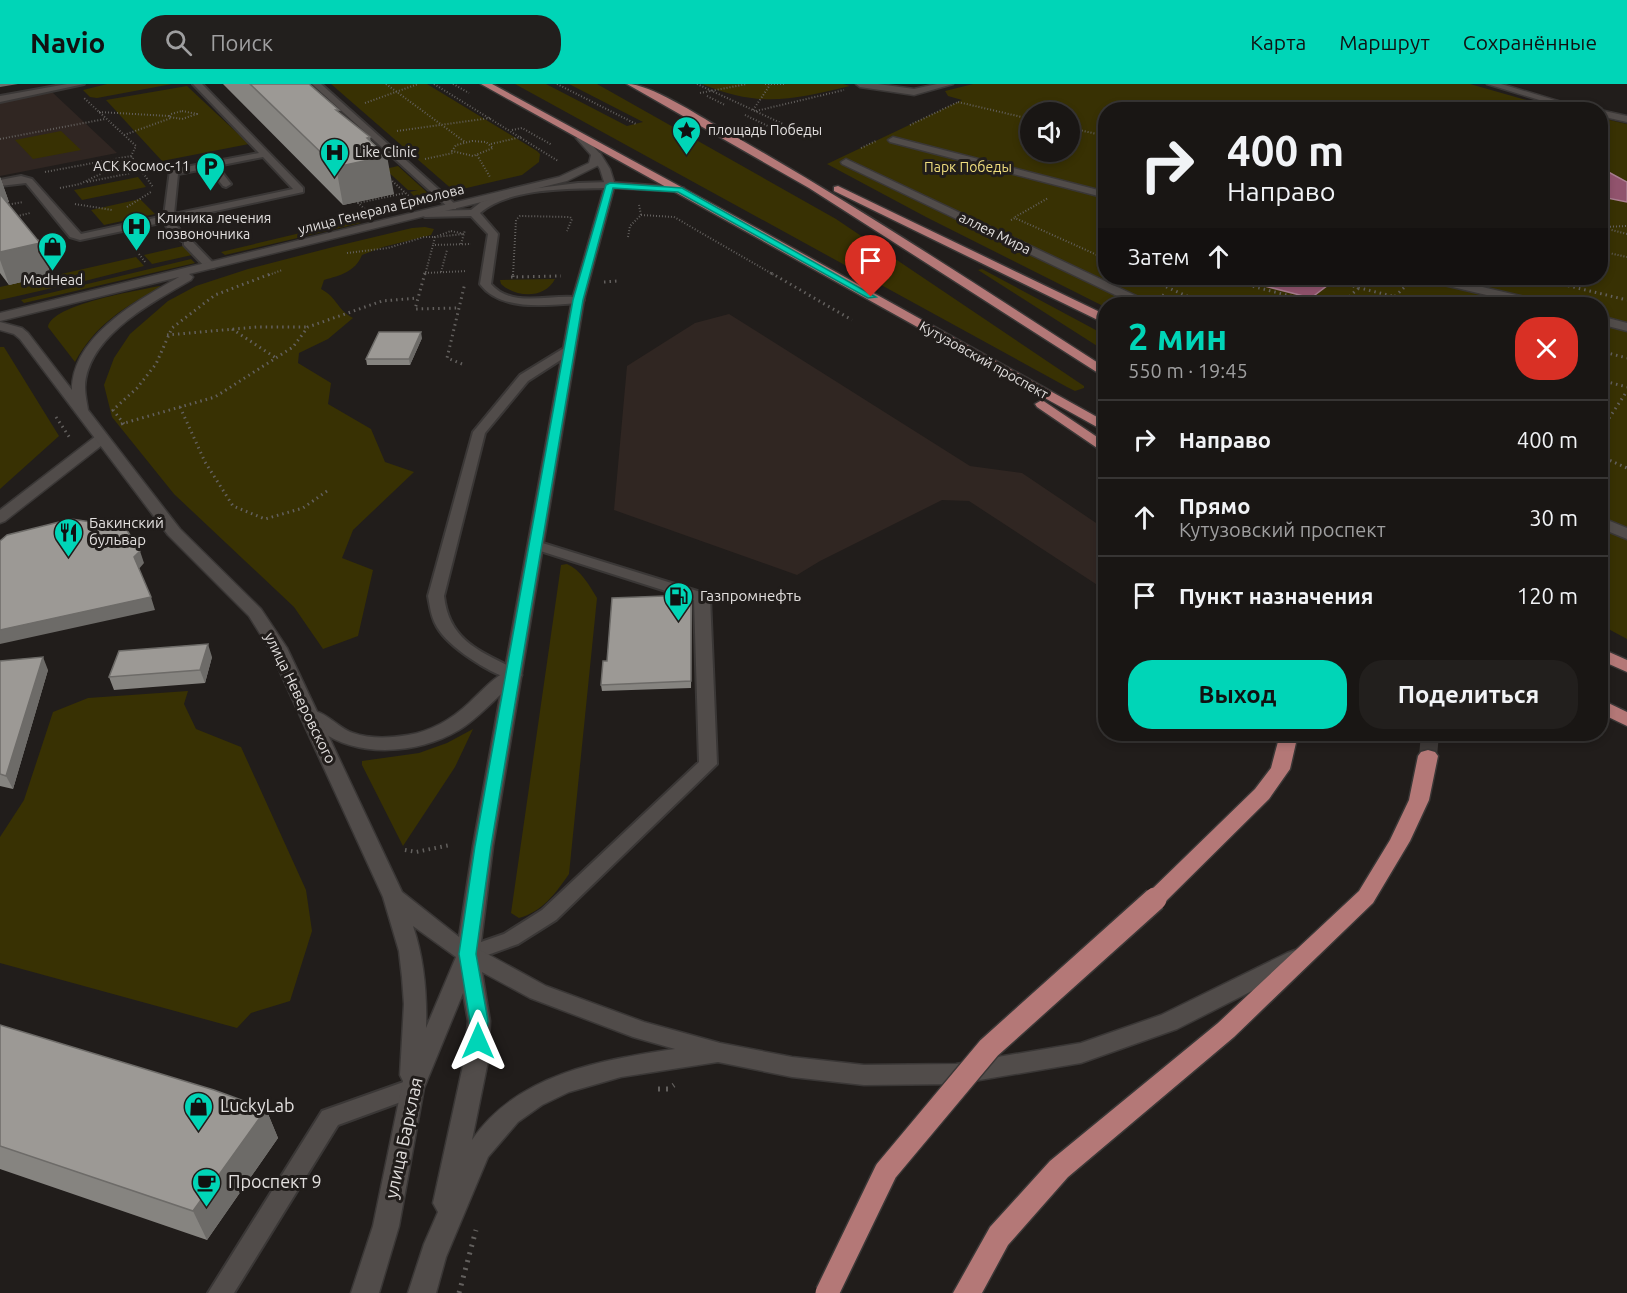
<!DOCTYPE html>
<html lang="ru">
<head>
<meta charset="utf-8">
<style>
  body { margin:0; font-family:Ubuntu,sans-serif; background:#221f1d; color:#f1f3f6; height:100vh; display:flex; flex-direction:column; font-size:22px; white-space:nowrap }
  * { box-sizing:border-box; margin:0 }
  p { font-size:20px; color:#9f9fa0 }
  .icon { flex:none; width:33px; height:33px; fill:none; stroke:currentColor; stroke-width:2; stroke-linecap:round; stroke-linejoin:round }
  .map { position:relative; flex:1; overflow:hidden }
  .details { position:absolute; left:1098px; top:213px; width:510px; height:444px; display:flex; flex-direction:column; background:#191614; border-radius:24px; box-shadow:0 3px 9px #0003,0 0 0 2px #373534 }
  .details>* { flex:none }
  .top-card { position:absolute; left:1098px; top:18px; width:510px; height:183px; border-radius:24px; box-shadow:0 3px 9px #0003,0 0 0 2px #373534; background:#191614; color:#f1f3f6; overflow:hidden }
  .fabs { position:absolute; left:1020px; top:18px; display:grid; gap:12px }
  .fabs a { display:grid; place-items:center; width:60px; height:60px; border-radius:50%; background:#191614; box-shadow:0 3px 9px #0003,0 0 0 2px #373534; font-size:30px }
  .pin { position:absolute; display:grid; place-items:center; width:51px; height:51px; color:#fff; margin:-62px -26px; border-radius:50% 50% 50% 0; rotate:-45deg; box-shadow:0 0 6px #0007 }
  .pin .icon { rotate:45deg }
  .me { position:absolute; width:66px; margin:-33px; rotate:0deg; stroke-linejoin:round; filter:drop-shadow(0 0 4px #0008) }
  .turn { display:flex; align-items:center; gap:21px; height:126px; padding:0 30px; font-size:27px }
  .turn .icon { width:78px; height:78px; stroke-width:2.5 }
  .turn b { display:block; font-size:42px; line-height:51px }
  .then { display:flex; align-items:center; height:57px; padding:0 30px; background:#0003; gap:12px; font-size:22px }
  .round { display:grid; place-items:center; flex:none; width:63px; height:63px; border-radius:24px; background:#221f1d }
  .summary { display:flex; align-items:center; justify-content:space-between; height:102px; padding:0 30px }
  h1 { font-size:36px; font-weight:600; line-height:45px; color:#00d5b7 }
  .cta { display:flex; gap:12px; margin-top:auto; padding:12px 30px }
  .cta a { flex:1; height:69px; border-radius:24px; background:#00d5b7; color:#111; font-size:24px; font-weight:600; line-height:69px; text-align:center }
  .cta a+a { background:#221f1d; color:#f1f3f6 }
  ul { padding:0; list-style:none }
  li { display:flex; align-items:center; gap:18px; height:78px; padding:0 30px; border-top:2px solid #373534 }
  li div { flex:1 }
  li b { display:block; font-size:22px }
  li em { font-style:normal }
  header { display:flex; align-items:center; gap:36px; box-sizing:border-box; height:84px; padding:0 30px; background:#00d5b7; color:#111 }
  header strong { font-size:28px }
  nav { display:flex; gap:33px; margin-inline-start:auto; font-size:21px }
  .search { width:420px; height:54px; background:#221f1d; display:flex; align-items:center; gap:15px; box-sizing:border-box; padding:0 21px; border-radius:24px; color:#9f9fa0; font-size:22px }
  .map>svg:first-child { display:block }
  .built { fill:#302622 }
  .green { fill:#383103; fill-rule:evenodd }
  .water { fill:#91536d; stroke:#a97d8f; stroke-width:1.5 }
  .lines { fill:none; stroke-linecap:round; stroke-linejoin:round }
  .primary-tunnel { stroke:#3e3a38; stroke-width:18; stroke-dasharray:18 9; stroke-linecap:butt }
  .lane-casing { stroke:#3a3736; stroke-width:4 }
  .street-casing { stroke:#3a3736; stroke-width:3 }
  .secondary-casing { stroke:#3a3736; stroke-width:3 }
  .primary-casing { stroke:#3a3736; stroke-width:3 }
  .path-far3 { stroke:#63605e; stroke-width:2; stroke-dasharray:1 2; stroke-linecap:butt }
  .path-far2 { stroke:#63605e; stroke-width:3; stroke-dasharray:1.5 4; stroke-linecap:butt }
  .path-far1 { stroke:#63605e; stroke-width:4; stroke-dasharray:1.5 4.5; stroke-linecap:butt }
  .path { stroke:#63605e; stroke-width:5; stroke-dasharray:2 6; stroke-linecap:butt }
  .lane { fill:#514c4a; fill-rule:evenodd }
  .street { fill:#514c4a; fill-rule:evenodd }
  .secondary { fill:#514c4a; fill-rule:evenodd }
  .primary { fill:#b47877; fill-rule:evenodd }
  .primary-bridge-casing { stroke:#3a3736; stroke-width:26; stroke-linecap:butt }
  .primary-bridge { stroke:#b47877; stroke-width:23 }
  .wall { fill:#868480 }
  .shaded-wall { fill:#6d6b68 }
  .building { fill:#9c9995; stroke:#6d6b68; stroke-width:1.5 }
  .route { fill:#00d5b7; stroke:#008a77; stroke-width:1.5 }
  .labels { text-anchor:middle; stroke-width:6; stroke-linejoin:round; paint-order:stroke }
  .far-poi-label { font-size:14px; fill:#e2dfde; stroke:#211d1b; text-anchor:start }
  .far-park-label { font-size:14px; fill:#f0de7f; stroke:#211d1b }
  .far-street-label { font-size:14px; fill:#e2dfde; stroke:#211d1b }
  .poi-label { font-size:15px; fill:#e2dfde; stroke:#211d1b; text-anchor:start }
  .street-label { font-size:15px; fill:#e2dfde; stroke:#211d1b }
  .near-poi-label { font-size:18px; fill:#e2dfde; stroke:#211d1b; text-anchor:start }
  .near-street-label { font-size:18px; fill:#e2dfde; stroke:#211d1b }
</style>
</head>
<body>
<header>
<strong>Navio</strong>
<div class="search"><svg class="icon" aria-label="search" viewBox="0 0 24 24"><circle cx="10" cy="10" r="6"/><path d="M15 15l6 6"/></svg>Поиск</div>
<nav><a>Карта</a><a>Маршрут</a><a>Сохранённые</a></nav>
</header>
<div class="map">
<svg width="1627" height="1209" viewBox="0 0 1627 1209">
  <rect width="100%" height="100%" fill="#211d1b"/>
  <!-- built -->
  <path class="built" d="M52,8L117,69L0,92V18Z
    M729,230L970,382L1022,389L1105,445V506L969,417L942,416L820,477L797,491L614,426L627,282L695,239Z"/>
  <!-- green -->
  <path class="green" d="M107,0H172L97,14L90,13L83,6Z
    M331,0H427L537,67L540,70L539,78L522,91L454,107Z
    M515,0H546L627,42L643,38L569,0H597L836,135L1084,302V304L1075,307L1067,303Z
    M702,0H843L850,2C791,16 760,24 702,0Z
    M973,0H1470L1558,25L1106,26V194H1600L1601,34L1627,40V555L1601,541L1600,220H1106L1105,223L926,133L827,80L962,16L948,12L945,7ZM1030,28H1070V68H1030Z
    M187,2L249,60L162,77L106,16Z
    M61,47L81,66L33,75L15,56Z
    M398,82L431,112L417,115L410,108L418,106H408L385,85Z
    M138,93L146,103L82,116L74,106Z
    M140,115L155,130L104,141L91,126Z
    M355,136L361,139L225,171L221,168Z
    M425,143L434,145L431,151L383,163L362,171C355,188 341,191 324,196L321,205C338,214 336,225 353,234L328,255L299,269L298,279L331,299L328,320L371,345L385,378L414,388L353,446L342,474L373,486L358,552L323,565L294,523L174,410L112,333L104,301L114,274L130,250L168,217L196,202L248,185L337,162L412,144Z
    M183,162L192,171L152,180L144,171Z
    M136,173L144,182L65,202L57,191Z
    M191,175L195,179L24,219L21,216Z
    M982,185L1105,251V267L978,186Z
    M49,192L57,203L0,216V203Z
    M555,195C545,215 516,214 501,200L500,196Z
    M159,202L162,203C126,221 95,241 75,278L48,243C52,220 137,207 159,202Z
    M0,263H4L59,352L0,405Z
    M567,480C581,486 589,501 597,514L569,790C556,809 542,828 519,834L511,829L561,481Z
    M188,607L184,620L196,645L241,663L306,806L312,847L290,917L251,929L237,944L0,879V753L24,716L53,628L88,614Z
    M473,645L455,683L403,762L362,681V677L419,669L447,659Z"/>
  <!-- water -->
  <path class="water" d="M1601,84L1627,98V118L1607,114L1609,108L1601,107Z
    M1234,194H1301L1328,201L1311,214Z"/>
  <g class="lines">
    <!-- primary-tunnel -->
    <path class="primary-tunnel" d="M1428,672L1430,650"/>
    <defs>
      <path id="lane" d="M67,0H84L0,18V12Z
        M193,0H202L303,104V108L174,136L176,141L187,154L182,157L167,144L165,138L80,156L70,153L26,99L0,102V96L21,92L32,95L81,150L164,132L170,86L259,69ZM263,73L293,105L174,130L178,90L209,84L223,102L226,103L231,100L217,82Z
        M312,0H321L456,121V125H450Z
        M578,99L610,98L615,101L610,104C571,105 510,103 480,129L498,150L491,200C513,226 554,208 582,214L584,216L578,219C547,221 501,228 480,200L488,150L471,132L425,133L420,130L425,127L471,126L481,118L514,107Z
        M188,156L192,157L214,180V184H206L184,161V157Z
        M569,261L573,262V268L528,297L485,349L444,512C449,558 482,568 519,587L521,591L519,595L513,596C491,590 449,564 437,543C431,533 430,523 428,512L473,348L520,291Z
        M536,457L707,510L710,513L717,680L556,836L518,860L468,878L461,875L458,870L461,865L504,850L542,826L699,678L694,516L531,464L529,461L531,458Z
        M412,995L420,997L423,1004L420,1011L338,1041L234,1209H208L322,1027Z"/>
      <path id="street" d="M856,0H878L914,5L937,0H953L914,11L860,3Z
        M1487,0H1501L1588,26H1572Z
        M1600,26L1627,32V38L1600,32Z
        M893,53L1106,108V114L890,58L888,56Z
        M592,69H600L610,85L615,101L614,103L605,101L600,85L591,71Z
        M846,75L1147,217L1149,220H1134L842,80L841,78Z
        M1425,194H1444L1542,217L1544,220H1525L1427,197Z
        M1600,232L1627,239V247L1600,240Z
        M101,351L108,355L106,358L5,437L0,439V426L96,352Z
        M1600,433L1627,444V455L1600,444Z
        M513,585L519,587L522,591L519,595C498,610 482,632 459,646C418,670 359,675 319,646C313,641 306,637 302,631L304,627C322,622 337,644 353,649C370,655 391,654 408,651C432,647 452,635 469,619C482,607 496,590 513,585Z"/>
      <path id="secondary" d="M581,51L584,52L601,71L599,81L567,97L189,190L193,193L191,196C153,218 87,252 85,303C85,311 87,319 88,326L180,445L261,525L287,564L402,808L459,853L473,762L572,216L605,101L610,98L680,103L684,104V108L614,104L584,216L493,762L480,866L546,902L644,938L720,959L792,973L864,981L956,980L1081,959L1161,931L1287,869L1295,866L1303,869L1306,875L1303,881L1177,945L1081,979L956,1000L864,1001L792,993L718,978L621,993L569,1008L542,1021L518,1038L488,1073L446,1173L436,1209H408L424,1160L438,1128L433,1119L464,977L468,937L463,909L424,1004L399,1142L379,1209H351L373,1142L403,997L400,991L404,920L402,893L399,867L383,813L269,564L249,532L168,451L20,255L14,250L0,246V238L22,244L28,249L72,306C72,252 139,216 179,193L0,237V229L559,93L589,79L591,71L576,54ZM413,842L456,873L426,944C427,909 424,875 413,842ZM482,888L530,914L633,953L675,965C601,976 517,990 472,1056L488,977L490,937Z"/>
      <path id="primary" d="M481,0H492L762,147L1106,338V348Z
        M627,0C650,0 698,31 720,44C852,118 978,202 1106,284V294L809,104Z
        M838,102L1106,231V240L834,107V103Z
        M1042,316L1106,359V370L1037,323L1035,320Z
        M1600,564L1627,576V588L1600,576Z
        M1600,615L1627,628V642L1600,629Z
        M1280,650H1298L1290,685L1269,715L1162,821L1155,823L1148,821L1144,815L1148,809L1255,705L1271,684Z
        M1428,666L1435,668L1438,672L1429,716L1410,757L1373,819L1234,953L1068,1093L1008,1161L982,1209H953L990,1143L1050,1077L1218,939L1359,807L1390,756L1409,716L1418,672L1421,668Z"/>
    </defs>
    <!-- lane casing -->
    <use href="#lane" class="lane-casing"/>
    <!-- street casing -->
    <use href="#street" class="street-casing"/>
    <!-- secondary casing -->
    <use href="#secondary" class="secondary-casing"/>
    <!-- primary casing -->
    <use href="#primary" class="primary-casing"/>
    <!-- path-far3 -->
    <path class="path-far3" d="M386,0L465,58
      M434,0L558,77
      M453,0L469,9
      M557,0L636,40
      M697,0L783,40L770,43L745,31
      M765,0H784
      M700,9L747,0
      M707,12L725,21
      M958,18L1030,35
      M365,19L418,0
      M753,26L770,1
      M182,27L197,30L182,35L169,33L171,30Z
      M756,27L844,6
      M99,28L169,32
      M910,41L958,18
      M1070,44L1106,52
      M512,46L522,44L552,61
      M397,47L490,34
      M124,51L171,34
      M0,55L105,35
      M472,57L486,58L493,64L473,72L452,67L456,61Z
      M491,60L521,53
      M861,64L876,57
      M477,71L490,93
      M131,72L153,103
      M425,75L453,69
      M45,88L131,72L136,62L84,14
      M390,95L411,114
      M87,98L141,87
      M60,104L80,100L133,74
      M75,120L112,126
      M0,122L23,118
      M127,123L151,108
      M365,125L358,119L405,109
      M641,131L674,133L774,191
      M14,133L30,129
      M1015,133L1048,114
      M1011,136L1015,134L1106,175
      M1600,143L1627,150
      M1604,143L1627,142
      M451,147L464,150L435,153Z
      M628,153L630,142L641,131L639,121
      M35,157L51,154
      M461,160L465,146
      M1600,167L1627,173
      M347,169L388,164L424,153H435L433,161
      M139,170L145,178
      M41,173L57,162
      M441,188L447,166
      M425,189L467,187
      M269,191L282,186
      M425,191L433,161L471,160
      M513,191L516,136L520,132L570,133L572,135L567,147"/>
    <!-- path-far2 -->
    <path class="path-far2" d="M425,189L415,225L459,224
      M771,189L852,236
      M51,191L58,199
      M511,193L561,192
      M513,193V189
      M1146,194L1205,220
      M1221,194L1321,220
      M1321,194L1423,220
      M1536,194L1627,216
      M604,198L618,197
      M1162,211L1183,220
      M1341,220L1370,194
      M1387,220L1412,196
      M232,245L276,274
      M167,251L257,243H308
      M1600,267L1627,274
      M462,280L447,274L465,199
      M1600,296L1627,303
      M180,323L205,378L233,422L265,435L303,424L327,407
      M56,333L70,354
      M121,340L215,313L293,263L308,243L382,217L418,214
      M124,340L113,326L137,304L156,280L172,244L215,211L273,189
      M1600,348L1627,307
      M1600,372L1627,384"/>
    <!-- path-far1 -->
    <path class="path-far1" d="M405,766L416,768L450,761"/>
    <!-- path -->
    <path class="path" d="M658,1005H668L674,1001
      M459,1209L476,1146"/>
    <!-- lane -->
    <use href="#lane" class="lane"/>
    <!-- street -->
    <use href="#street" class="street"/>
    <!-- secondary -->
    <use href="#secondary" class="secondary"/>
    <!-- primary -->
    <use href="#primary" class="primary"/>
    <defs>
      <path id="primary-bridge" d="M827,1209L886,1087L989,964L1155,815"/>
    </defs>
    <!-- primary-bridge casing -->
    <use href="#primary-bridge" class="primary-bridge-casing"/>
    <!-- primary-bridge -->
    <use href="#primary-bridge" class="primary-bridge"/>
  </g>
  <!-- wall -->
  <path class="wall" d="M223,0H309L339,29L370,53V57L394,110L343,121Z
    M0,93L9,118L7,119L40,159L51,191L9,201L0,189Z
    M422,254L410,281H367L366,275Z
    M692,518L691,604L602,607L601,601L607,577Z
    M212,573L205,599L114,606L109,593Z
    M0,577L48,586L13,705L0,702Z
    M0,941L266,1025L278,1054L207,1156L0,1085Z"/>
  <!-- shaded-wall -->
  <path class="shaded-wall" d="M0,0H18L0,3Z
    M370,53L374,75L387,72L394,110L343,121L336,83L367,54Z
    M0,93L9,118L0,120Z
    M40,159L51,191L9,201L0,176V168Z
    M421,248L422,254L410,281L409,275Z
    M140,467L144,479L138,486L134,473Z
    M151,513L155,526L0,560V546Z
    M208,560L212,573L205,599L200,586Z
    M43,573L48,586L13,705L6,692Z
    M266,1025L278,1054L207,1156L193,1127Z"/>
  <!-- building -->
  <path class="building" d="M250,0H309L339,26H336L370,53L367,54L387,72L336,83Z
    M1357,20L1384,26H1348Z
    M0,110L40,159L0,168Z
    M379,248H421L409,275H366Z
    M71,435L125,443L140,467L134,473L151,513L0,546V457L7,451Z
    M691,511V597L601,601L603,577H607L612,514Z
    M208,560L200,586L109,593L119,567Z
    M43,573L6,692L0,690V577Z
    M0,941L214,1006L266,1025L193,1127L0,1062Z"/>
  <!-- route -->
  <path class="route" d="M610,99L682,104L876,213L868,214L678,108L613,104L583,216L491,762L476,870L488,937L486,957L484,962L478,964L471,962L469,957L470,937L459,870L475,762L573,216L606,101Z"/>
  <!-- icons -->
  <defs>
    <symbol id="sight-pin" viewBox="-11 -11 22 30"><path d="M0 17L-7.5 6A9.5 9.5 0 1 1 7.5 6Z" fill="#00d5b7" stroke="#211d1b"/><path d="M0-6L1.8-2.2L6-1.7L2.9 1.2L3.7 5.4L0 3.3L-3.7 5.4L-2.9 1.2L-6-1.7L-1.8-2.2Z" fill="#111"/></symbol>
    <symbol id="hospital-pin" viewBox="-11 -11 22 30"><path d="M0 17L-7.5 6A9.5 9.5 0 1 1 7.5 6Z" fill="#00d5b7" stroke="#211d1b"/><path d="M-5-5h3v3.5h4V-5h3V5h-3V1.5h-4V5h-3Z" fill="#111"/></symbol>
    <symbol id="parking-pin" viewBox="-11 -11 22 30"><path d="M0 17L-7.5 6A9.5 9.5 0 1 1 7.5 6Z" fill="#00d5b7" stroke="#211d1b"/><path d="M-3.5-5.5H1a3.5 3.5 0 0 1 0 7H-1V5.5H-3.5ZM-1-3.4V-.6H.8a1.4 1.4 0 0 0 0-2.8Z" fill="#111"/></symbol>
    <symbol id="shop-pin" viewBox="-11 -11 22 30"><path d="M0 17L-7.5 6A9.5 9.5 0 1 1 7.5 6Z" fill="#00d5b7" stroke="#211d1b"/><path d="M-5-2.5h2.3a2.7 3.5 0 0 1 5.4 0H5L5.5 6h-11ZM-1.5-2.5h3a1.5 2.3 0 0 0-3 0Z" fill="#111"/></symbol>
    <symbol id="restaurant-pin" viewBox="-11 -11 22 30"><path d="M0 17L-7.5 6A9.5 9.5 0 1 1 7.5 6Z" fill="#00d5b7" stroke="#211d1b"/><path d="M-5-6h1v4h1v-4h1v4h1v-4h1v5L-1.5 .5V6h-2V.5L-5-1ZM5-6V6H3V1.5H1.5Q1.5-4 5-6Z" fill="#111"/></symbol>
    <symbol id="fuel-pin" viewBox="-11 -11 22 30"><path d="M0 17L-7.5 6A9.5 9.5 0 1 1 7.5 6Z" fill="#00d5b7" stroke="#211d1b"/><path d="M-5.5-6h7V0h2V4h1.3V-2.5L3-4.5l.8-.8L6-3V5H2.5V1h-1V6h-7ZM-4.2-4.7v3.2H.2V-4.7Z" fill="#111"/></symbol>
    <symbol id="cafe-pin" viewBox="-11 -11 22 30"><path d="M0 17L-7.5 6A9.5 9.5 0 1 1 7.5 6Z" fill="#00d5b7" stroke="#211d1b"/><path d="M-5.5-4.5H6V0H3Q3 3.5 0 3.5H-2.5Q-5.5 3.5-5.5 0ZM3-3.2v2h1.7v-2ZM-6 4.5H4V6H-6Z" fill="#111"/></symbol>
  </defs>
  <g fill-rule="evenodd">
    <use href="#sight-pin" x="670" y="30" width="33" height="45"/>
    <use href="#hospital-pin" x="318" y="52" width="33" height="45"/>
    <use href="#parking-pin" x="194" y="66" width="33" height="45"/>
    <use href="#hospital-pin" x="120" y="126" width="33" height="45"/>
    <use href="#shop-pin" x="36" y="146" width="33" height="45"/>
    <use href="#restaurant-pin" x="52" y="432" width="33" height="45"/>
    <use href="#fuel-pin" x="662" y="496" width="33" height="45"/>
    <use href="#shop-pin" x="182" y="1006" width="33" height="45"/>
    <use href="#cafe-pin" x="190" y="1082" width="33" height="45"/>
  </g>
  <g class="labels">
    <!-- far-poi labels -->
    <g class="far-poi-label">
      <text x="708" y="51">площадь Победы</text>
      <text x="355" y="73">Like Clinic</text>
      <text x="190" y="87" text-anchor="end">АСК Космос-11</text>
      <text x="157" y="139">Клиника лечения<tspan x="157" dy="16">позвоночника</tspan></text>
      <text x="53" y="201" text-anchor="middle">MadHead</text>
    </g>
    <!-- far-park labels -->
    <g class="far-park-label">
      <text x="968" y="88">Парк Победы</text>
    </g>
    <!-- far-street labels -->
    <g class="far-street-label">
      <text transform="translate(381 125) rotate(-14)" y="5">улица Генерала Ермолова</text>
      <text transform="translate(995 149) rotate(26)" y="5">аллея Мира</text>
      <text transform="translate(984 276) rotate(29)" y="5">Кутузовский проспект</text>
    </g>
    <!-- poi labels -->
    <g class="poi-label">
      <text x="89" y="444">Бакинский<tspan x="89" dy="17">бульвар</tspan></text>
      <text x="700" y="517">Газпромнефть</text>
    </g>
    <!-- street labels -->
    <g class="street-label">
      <text transform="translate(300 614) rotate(64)" y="5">улица Неверовского</text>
    </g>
    <!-- near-poi labels -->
    <g class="near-poi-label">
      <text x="220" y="1028">LuckyLab</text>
      <text x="228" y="1104">Проспект 9</text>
    </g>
    <!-- near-street labels -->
    <g class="near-street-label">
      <text transform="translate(404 1054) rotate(-78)" y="6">улица Барклая</text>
    </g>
  </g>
</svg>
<div class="fabs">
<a><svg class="icon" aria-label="sound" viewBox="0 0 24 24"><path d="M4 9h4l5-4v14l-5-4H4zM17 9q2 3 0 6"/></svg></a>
</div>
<div class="pin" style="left:871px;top:213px;background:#d93025"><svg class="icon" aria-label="arrive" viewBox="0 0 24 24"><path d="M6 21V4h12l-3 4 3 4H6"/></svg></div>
<svg class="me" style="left:478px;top:957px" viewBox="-20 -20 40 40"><path d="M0-17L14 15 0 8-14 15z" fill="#00d5b7" stroke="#fff" stroke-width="4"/></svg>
<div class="top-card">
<div class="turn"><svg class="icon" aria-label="right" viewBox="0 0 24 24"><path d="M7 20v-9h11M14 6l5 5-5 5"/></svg><div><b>400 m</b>Направо</div></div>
<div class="then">Затем<svg class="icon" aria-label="ahead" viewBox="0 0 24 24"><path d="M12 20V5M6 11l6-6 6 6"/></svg></div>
</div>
<section class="details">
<div class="summary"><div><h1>2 мин</h1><p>550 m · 19:45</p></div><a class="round" style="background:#d93025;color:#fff"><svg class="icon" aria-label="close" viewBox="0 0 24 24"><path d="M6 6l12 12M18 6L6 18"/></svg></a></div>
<ul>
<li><svg class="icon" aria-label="right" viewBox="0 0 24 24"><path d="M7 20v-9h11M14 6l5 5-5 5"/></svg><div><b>Направо</b></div><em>400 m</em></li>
<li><svg class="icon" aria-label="ahead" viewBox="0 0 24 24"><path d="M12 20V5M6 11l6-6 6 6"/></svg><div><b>Прямо</b><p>Кутузовский проспект</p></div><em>30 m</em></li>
<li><svg class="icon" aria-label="arrive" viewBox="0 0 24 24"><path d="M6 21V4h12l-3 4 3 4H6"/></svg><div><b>Пункт назначения</b></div><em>120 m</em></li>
</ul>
<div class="cta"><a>Выход</a><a>Поделиться</a></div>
</section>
</div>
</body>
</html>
